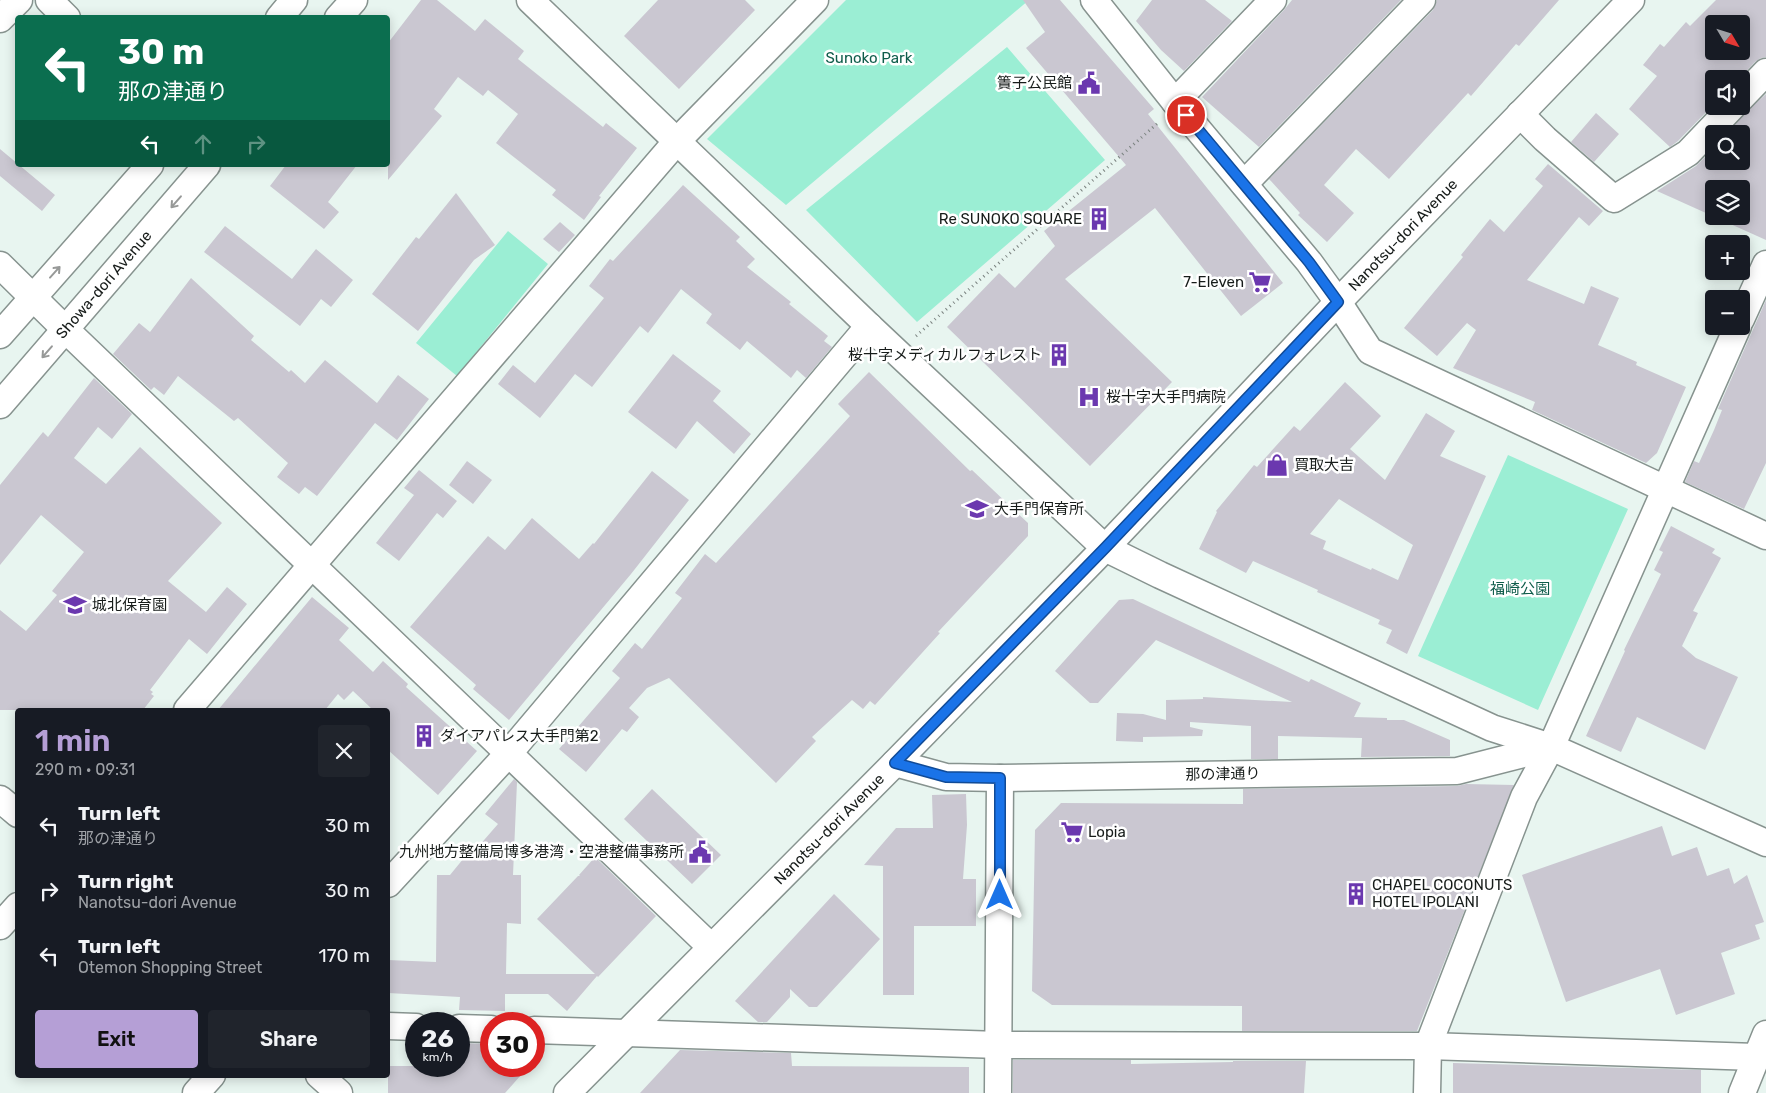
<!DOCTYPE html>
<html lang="en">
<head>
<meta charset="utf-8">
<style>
  body { margin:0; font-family:Rubik,"Noto Sans JP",sans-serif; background:#20242c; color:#f1f3f6; height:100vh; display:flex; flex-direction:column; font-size:19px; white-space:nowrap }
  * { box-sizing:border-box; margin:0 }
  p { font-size:16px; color:#9ea1a6 }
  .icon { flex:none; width:28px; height:28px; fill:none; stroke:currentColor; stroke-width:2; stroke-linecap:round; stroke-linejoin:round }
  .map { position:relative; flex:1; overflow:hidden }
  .drawer { position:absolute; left:15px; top:708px; width:375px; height:370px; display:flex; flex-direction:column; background:#171b24; border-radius:5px; box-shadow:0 2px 12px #0003 }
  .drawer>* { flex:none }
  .top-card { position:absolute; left:15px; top:15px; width:375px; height:152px; border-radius:5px; box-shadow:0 2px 12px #0003; background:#0b6e4f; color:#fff; overflow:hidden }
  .needle { width:32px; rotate:128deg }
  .tools { position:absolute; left:1705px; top:15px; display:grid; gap:10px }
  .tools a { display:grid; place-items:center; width:45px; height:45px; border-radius:5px; background:#171b24; box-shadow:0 2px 12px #0003; font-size:25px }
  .speed { position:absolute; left:405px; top:1012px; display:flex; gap:10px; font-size:25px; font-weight:700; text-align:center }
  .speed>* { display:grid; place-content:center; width:65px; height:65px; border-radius:50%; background:#171b24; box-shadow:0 2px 12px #0003; line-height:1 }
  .speed small { font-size:12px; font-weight:400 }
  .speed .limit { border:8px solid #d22; background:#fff; color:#111 }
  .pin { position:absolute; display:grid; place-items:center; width:42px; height:42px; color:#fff; margin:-21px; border:2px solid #fff; border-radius:50%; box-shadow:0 1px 5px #0007 }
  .me { position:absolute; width:55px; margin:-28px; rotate:0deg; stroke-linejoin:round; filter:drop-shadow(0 0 4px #0008) }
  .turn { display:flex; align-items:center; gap:18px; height:105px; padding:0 20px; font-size:22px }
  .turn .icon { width:65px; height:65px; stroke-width:2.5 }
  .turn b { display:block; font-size:35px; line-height:42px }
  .lanes { display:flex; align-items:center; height:48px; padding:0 20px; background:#0003; justify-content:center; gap:25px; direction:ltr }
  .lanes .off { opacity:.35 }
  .round { display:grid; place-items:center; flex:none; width:52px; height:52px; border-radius:5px; background:#20242c }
  .overview { display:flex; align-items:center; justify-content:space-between; height:85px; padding:0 20px }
  h1 { font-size:30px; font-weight:600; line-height:38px; color:#b59fd6 }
  .button { display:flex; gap:10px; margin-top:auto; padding:10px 20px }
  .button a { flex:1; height:58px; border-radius:5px; background:#b59fd6; color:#111; font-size:20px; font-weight:600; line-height:58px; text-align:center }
  .button a+a { background:#20242c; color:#f1f3f6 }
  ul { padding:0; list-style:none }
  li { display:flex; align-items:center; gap:15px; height:65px; padding:0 20px }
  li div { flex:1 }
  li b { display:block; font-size:19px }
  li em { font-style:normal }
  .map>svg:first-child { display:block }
  .green { fill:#9beed4 }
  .building { fill:#cac7d1; fill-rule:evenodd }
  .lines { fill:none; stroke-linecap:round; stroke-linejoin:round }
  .minor-casing { stroke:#87938f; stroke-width:29 }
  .path { stroke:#7b8380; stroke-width:3; stroke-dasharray:1 4; stroke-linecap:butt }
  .minor { stroke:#fff; stroke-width:26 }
  .oneway { stroke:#979998 }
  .route-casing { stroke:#114b97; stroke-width:12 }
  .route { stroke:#1a73e8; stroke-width:9 }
  .labels { text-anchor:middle; stroke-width:5; stroke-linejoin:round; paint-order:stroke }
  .park-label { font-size:15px; fill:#0f5d4b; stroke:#fff }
  .poi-label { font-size:15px; fill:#171c1a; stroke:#fff; text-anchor:start }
  .street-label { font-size:15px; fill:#171c1a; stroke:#fff }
</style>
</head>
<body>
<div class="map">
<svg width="1766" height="1093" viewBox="0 0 1766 1093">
  <rect width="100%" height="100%" fill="#e8f5f0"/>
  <!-- green -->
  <path class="green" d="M846,0H1029L786,205L707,139Z
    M1007,47L1105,160L917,322L806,210Z
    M508,231L548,264L457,376L416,343Z
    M1508,455L1628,509L1538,710L1418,656Z"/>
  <!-- building -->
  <path class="building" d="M421,0H437L475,31L485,19L524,51L518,59L603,127L606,123L637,148L599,196L601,197L584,220L552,195L556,190L496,143L518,114L488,90L483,96L458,77L434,109L442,116L388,180V43Z
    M658,0H745L755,10L679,89L624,36Z
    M1023,0H1060L1154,109L1148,114L1283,283L1241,316L1155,208L1065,279L1172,382L1090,466L947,327L999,273L1015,288L1055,246L1044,231L1126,165L1026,48L1045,32Z
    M1152,0H1205L1232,21L1184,71L1161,50L1136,21Z
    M1292,0H1401L1259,147L1202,97L1284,10Z
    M1437,0H1559L1519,46L1516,44L1471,96L1468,93L1389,179L1356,149L1324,185L1354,213L1327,242L1298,215L1300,213L1269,179L1433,10Z
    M1716,0H1766V57L1761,58L1755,62L1739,79H1714V104L1678,141L1670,147L1629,109L1657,76L1643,65L1660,44L1664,47L1686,22L1690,26ZM1714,24H1741V51H1714Z
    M1766,94V240L1657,191L1696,166L1714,148V161H1741V134H1727L1746,112ZM1714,189H1741V216H1714Z
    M1596,113L1619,134L1594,162L1571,142Z
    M0,149L55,195L42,211L0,176Z
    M1548,164L1603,211L1589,226L1579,217L1527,280L1584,304L1591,286L1619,298L1598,345L1637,362L1636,365L1686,387L1657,453L1646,463L1532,410L1535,402L1453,368L1476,330L1467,323L1437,356L1404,328L1463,257L1461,255L1490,219L1504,232L1543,186L1535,179Z
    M286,165H357L328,202L339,212L324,229L270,186Z
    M683,185L740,237L736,241L755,259L747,267L791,302L789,304L828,336L824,341L832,347L806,378L797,370L791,378L747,341L740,350L706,323L712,314L681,289L648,333L640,326L592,387L575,374L540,418L498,384L513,365L535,383L604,298L589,286L610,259L613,261Z
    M456,193L495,245L474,260L418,331L372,294L416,237L419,239Z
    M560,222L575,235L559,252L543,239Z
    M225,226L292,279L316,249L353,280L331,307L321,299L300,326L204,252Z
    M191,278L254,336L251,340L289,372L291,370L305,383L325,360L377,403L398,375L429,399L397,440L375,423L317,496L305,487L299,494L277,477L288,463L238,418L234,421L178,376L164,395L154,387L151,390L113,354L139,323L150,332Z
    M1766,300V463L1744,509L1685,482L1694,461L1699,463L1714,430L1722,410L1718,409Z
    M673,354L721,391L713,401L751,434L734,454L697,421L676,449L628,412Z
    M869,372L970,471L972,470L1028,523V536L938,632L940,633L875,705L870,701L863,709L852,700L812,737L816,741L776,783L669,678L647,688L629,708L639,717L627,732L622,729L586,772L559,749L620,678L612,671L635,643L642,649L682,598L675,593L705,554L716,563L850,416L838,404Z
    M94,378L132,414L112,439L98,427L74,458L106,484L140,447L222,523L168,581L206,612L227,587L247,604L207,654L189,639L150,690L153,692L151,694L154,696L143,710H0V610L26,631L57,595L52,591L84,552L41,515L0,565V485L43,432L48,437Z
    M1345,382L1381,416L1350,449L1385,480L1426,413L1455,431L1440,456L1486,476L1407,654L1386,643L1392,630L1378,624L1380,620L1317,592L1318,590L1253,561L1246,573L1199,549L1217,512L1216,511L1254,465L1257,467L1294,426L1300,431ZM1339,499L1413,545L1398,580L1372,568L1371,570L1323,549L1326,541L1310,534Z
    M467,461L492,480L473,504L449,485Z
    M419,470L457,501L443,518L437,513L399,561L376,543L414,495L404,488Z
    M652,471L689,500L631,574L509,720L473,689L476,685L410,627L488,536L505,550L532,518L579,559L593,543L594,544Z
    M1671,526L1715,549L1712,553L1721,558L1693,611L1698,613L1682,646L1696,658L1738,677L1705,750L1637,717L1621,752L1586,736L1625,651L1624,650L1661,574L1654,570L1663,552L1659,550Z
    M312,597L349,628L339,640L373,672L383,661L408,684L406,687L477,751L438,795L388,750V710H373L353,691L344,700L338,694L325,710H218Z
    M1133,599L1309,682L1311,679L1361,703L1354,717L1387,718V720H1404L1450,740V756L1361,757L1362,738L1278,736V759H1251V726L1190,722V727L1203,730L1202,736L1143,737V742L1116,741L1117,713L1143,714L1166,720V700L1203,699V697L1292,702L1156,640L1098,703H1090L1055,671L1119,600Z
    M514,779L517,782L513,875H521V924L507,923L506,974H595L537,919L578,876H580L579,875L595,857L656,916L598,977L597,976L567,1011L548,994H505V1011L459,1010L460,997L388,993V960L436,962L437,875H450L468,853L471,855L498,824L485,814Z
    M1466,784L1514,785L1417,1031H1242V1006L1052,1005L1032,991L1035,830L1061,803L1243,804V789L1457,786Z
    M652,789L721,855L692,884L624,819Z
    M966,794L967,825L963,879H976V926H914V995H883V866L864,865L896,828H933L932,795Z
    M1662,826L1672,856L1697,847L1707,876L1729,868L1734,884L1747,875L1764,922L1755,925L1760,939L1721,953L1735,994L1676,1015L1660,969L1566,1002L1522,875Z
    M834,894L880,939L817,1007H809L790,989V997L767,1022H758L735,1001Z
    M459,1043L491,1044V1066H529L505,1093H388V1066H459Z
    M680,1050L791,1053L792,1066L969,1067V1093H640Z
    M1013,1060H1131V1064L1233,1062V1061H1306L1304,1093H1013Z
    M1453,1063L1701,1070V1093H1453Z"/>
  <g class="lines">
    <defs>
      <g id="minor">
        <path d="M49,0L67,18"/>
        <path d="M530,0L869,326L1105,548L1160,575L1492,728L1551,747L1766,843"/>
        <path d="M1094,0L1175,102L1309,262L1338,302L1370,351L1766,536"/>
        <path d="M279,18L294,0"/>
        <path d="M338,18L354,0"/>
        <path d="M0,19L19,0"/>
        <path d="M1741,98L1766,72"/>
        <path d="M1175,102L1273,0"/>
        <path d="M1520,114L1545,139L1614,199L1688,153L1733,106"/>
        <path d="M1244,184L1422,0"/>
        <path d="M0,265L66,330L711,947"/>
        <path d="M1741,319L1766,264"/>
        <path d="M0,335L150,165"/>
        <path id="s1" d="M0,405L207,165"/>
        <path d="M187,710L677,141L815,0"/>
        <path d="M895,763L946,777L1000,778L1457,771L1551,747"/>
        <path d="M0,799L18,814"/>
        <path d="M388,884L509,753L869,326"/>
        <path d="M0,926L18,906"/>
        <path d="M388,1026L416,1027"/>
        <path d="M459,1028L491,1029"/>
        <path d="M534,1030L999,1045L1428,1046L1756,1057"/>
        <path d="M319,1075L339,1093"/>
        <path d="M196,1093L212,1075"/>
        <path id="s2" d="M567,1093L895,763L1105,548L1338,302L1631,0"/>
        <path d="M998,1093L1000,778"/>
        <path d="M1427,1093L1428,1046L1524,797L1551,747L1738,326"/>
        <path d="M1742,1093L1766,1034"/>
      </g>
    </defs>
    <!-- minor casing -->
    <use href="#minor" class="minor-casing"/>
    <!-- path -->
    <path class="path" d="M916,336L1159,122"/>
    <!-- minor -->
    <use href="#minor" class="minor"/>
  </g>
  <!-- one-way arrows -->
  <defs><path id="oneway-shaft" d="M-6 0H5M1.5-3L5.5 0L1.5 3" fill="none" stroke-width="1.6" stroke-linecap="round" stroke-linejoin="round" transform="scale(1.25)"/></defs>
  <g class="oneway">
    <use href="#oneway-shaft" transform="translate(176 202) rotate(131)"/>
    <use href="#oneway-shaft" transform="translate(55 272) rotate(-48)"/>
    <use href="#oneway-shaft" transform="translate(47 352) rotate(131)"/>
  </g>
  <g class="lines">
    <defs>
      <path id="route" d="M1000,895V778L946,777L895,763L1105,548L1338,302L1309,262L1186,115"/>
    </defs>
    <!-- route casing -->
    <use href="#route" class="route-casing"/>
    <!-- route -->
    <use href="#route" class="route"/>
  </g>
  <!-- icons -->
  <defs>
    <symbol id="civic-bare" viewBox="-9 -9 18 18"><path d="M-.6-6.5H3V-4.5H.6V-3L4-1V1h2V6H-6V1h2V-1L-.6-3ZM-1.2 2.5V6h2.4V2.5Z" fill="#6b38af" stroke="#fff" stroke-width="2.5" paint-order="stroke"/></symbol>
    <symbol id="building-bare" viewBox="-9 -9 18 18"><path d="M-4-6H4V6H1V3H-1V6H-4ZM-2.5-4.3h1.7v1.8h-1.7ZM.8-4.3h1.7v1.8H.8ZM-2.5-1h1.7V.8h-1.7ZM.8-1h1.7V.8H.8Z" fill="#6b38af" stroke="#fff" stroke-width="2.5" paint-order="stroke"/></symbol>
    <symbol id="supermarket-bare" viewBox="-9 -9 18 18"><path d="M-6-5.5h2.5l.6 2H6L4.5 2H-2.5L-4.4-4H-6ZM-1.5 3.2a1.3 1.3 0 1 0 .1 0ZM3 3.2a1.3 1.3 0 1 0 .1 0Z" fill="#6b38af" stroke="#fff" stroke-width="2.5" paint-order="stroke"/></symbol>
    <symbol id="hospital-bare" viewBox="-9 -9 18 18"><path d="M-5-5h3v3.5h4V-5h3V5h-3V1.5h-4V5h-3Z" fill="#6b38af" stroke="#fff" stroke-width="2.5" paint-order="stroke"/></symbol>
    <symbol id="shop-bare" viewBox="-9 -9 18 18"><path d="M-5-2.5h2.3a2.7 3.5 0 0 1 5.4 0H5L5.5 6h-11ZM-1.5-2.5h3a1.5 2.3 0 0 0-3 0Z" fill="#6b38af" stroke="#fff" stroke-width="2.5" paint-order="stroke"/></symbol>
    <symbol id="school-bare" viewBox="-9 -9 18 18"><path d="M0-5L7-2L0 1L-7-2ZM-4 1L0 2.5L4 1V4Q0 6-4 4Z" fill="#6b38af" stroke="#fff" stroke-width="2.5" paint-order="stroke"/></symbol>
  </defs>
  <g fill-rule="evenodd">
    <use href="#civic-bare" x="1073" y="67" width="32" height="32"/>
    <use href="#building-bare" x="1083" y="203" width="32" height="32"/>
    <use href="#supermarket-bare" x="1244" y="266" width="32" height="32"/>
    <use href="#building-bare" x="1043" y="339" width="32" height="32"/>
    <use href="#hospital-bare" x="1073" y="381" width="32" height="32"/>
    <use href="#shop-bare" x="1261" y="449" width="32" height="32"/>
    <use href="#school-bare" x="961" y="493" width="32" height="32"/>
    <use href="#school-bare" x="59" y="589" width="32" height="32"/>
    <use href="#building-bare" x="408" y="720" width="32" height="32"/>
    <use href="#supermarket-bare" x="1056" y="816" width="32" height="32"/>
    <use href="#civic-bare" x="684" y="836" width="32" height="32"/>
    <use href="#building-bare" x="1340" y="878" width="32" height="32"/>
  </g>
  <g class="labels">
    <!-- park labels -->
    <g class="park-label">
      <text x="869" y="63">Sunoko Park</text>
      <text x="1520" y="594">福崎公園</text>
    </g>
    <!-- poi labels -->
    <g class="poi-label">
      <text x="1072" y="88" text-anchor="end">簀子公民館</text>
      <text x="1082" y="224" text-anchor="end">Re SUNOKO SQUARE</text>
      <text x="1244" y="287" text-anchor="end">7-Eleven</text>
      <text x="1042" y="360" text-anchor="end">桜十字メディカルフォレスト</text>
      <text x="1106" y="402">桜十字大手門病院</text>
      <text x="1294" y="470">買取大吉</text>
      <text x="994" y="514">大手門保育所</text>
      <text x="92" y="610">城北保育園</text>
      <text x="440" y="741">ダイアパレス大手門第2</text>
      <text x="1088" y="837">Lopia</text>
      <text x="684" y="857" text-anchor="end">九州地方整備局博多港湾・空港整備事務所</text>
      <text x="1372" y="890">CHAPEL COCONUTS<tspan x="1372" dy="17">HOTEL IPOLANI</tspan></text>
    </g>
    <!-- street labels -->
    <g class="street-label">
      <text dy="5" stroke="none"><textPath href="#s2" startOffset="1198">Nanotsu-dori Avenue</textPath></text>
      <text dy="5" stroke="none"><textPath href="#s1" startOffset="159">Showa-dori Avenue</textPath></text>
      <text transform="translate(1223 774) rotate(-1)" y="5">那の津通り</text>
      <text dy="5" stroke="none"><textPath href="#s2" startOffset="372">Nanotsu-dori Avenue</textPath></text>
    </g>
  </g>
</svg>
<div class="tools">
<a><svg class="needle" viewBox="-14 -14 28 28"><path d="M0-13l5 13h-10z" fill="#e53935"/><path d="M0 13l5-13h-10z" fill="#9ea1a6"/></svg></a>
<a><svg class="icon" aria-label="sound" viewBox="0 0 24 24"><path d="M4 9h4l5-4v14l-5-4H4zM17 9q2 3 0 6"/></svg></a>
<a><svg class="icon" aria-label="search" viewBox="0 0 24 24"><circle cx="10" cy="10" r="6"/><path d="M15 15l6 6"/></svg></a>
<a><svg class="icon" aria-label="layers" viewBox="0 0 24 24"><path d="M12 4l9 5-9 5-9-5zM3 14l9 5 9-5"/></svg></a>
<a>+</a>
<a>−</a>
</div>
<div class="speed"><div>26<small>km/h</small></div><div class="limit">30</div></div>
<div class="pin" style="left:1186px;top:115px;background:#d93025"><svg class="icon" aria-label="arrive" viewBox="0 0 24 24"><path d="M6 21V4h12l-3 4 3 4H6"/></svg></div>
<svg class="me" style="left:1000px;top:895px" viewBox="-20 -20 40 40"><path d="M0-17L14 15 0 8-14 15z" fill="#1a73e8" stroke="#fff" stroke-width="4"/></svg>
<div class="top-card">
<div class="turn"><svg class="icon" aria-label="left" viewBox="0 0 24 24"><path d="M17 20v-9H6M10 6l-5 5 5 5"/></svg><div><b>30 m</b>那の津通り</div></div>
<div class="lanes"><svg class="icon" aria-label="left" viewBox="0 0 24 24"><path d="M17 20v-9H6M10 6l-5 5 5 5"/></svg><svg class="icon off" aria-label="ahead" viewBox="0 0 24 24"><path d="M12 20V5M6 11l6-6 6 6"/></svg><svg class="icon off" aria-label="right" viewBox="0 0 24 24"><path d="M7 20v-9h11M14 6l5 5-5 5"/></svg></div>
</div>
<section class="drawer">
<div class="overview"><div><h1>1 min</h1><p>290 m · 09:31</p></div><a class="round"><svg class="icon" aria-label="close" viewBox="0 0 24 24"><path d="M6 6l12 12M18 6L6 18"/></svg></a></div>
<ul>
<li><svg class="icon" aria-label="left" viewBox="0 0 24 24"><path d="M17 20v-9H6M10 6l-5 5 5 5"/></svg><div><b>Turn left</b><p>那の津通り</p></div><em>30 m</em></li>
<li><svg class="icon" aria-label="right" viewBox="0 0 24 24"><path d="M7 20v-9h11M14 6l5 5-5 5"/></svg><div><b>Turn right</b><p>Nanotsu-dori Avenue</p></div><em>30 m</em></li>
<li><svg class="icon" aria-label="left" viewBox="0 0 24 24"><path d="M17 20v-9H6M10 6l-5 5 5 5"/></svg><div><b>Turn left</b><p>Otemon Shopping Street</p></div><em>170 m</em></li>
</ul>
<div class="button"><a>Exit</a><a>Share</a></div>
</section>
</div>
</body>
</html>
